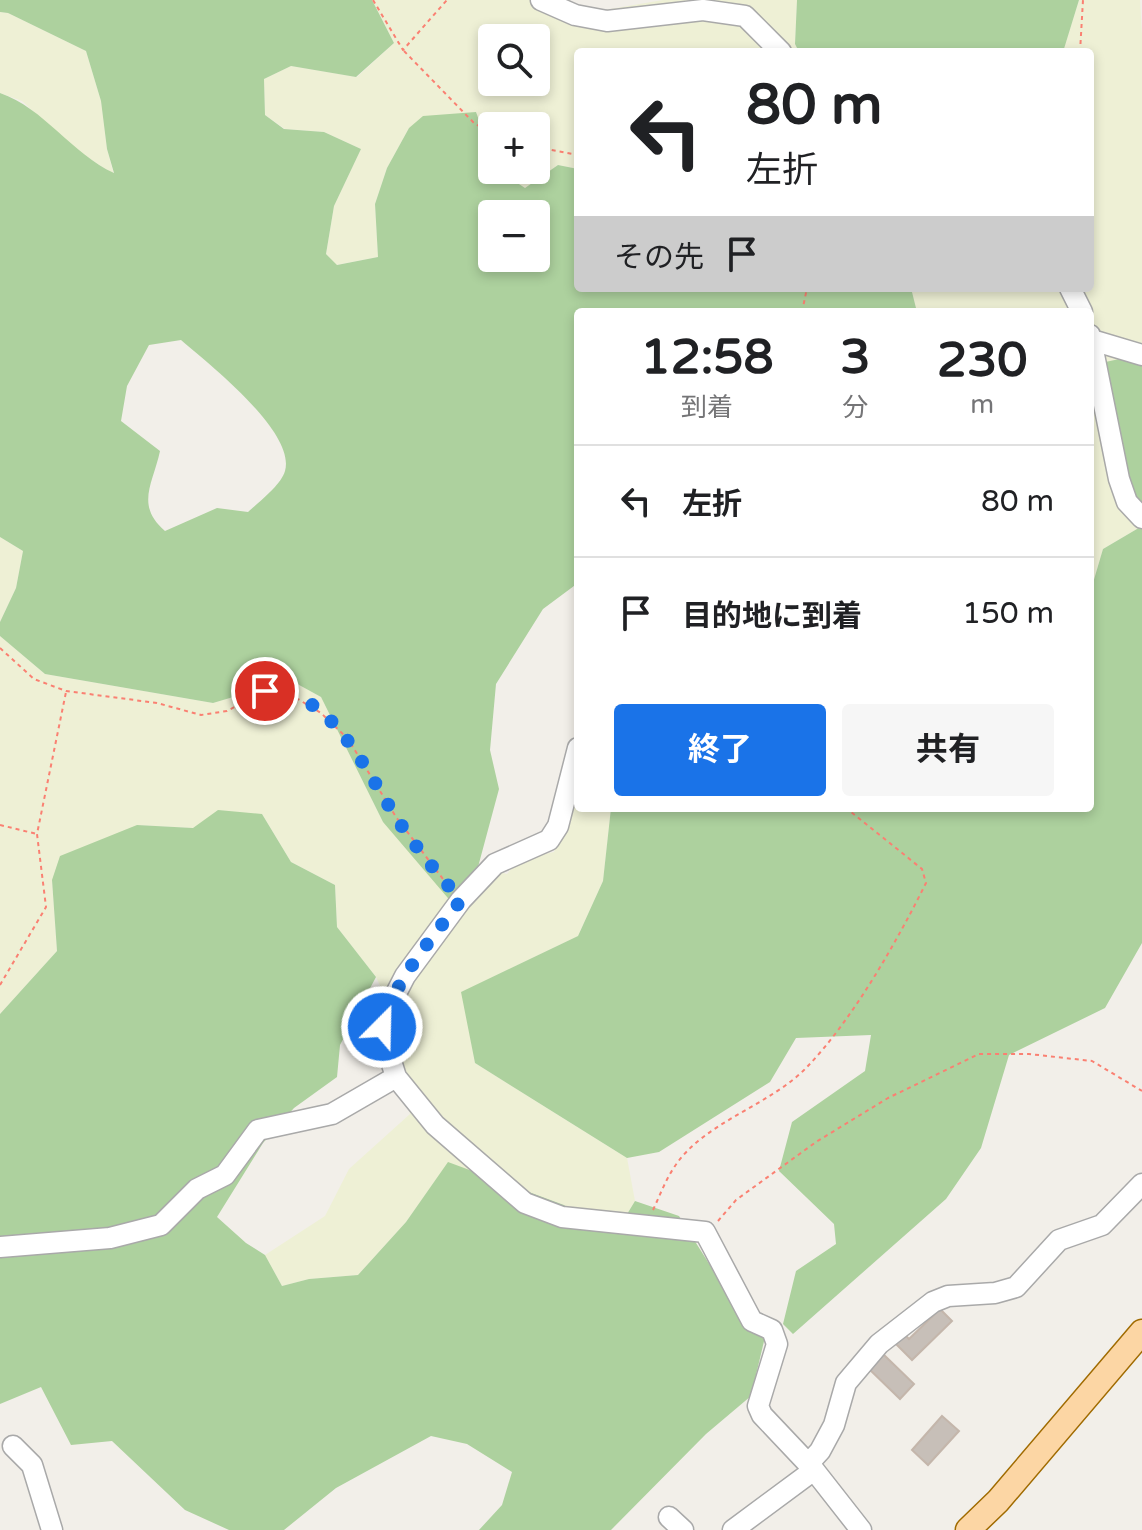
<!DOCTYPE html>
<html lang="ja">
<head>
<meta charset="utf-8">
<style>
  body { margin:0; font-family:"Varela Round","Noto Sans JP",sans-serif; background:#f6f6f6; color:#202124; height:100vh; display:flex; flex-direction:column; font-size:30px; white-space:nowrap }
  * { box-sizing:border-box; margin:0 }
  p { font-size:26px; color:#757577 }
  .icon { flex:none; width:44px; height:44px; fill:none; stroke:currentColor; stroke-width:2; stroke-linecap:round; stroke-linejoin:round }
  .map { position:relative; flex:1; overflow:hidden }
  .sheet { position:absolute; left:574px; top:308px; width:520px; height:504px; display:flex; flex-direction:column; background:#fff; border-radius:8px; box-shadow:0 4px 12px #0003 }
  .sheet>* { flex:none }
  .hud { position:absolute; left:574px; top:48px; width:520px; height:244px; border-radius:8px; box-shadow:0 4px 12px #0003; background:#fff; color:#202124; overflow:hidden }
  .tools { position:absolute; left:478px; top:24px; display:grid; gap:16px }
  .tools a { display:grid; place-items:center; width:72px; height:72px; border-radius:8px; background:#fff; box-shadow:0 4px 12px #0003; font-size:40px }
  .pin { position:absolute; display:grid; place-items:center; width:68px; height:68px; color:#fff; margin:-34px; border:4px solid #fff; border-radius:50%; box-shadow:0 2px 8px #0007 }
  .me { position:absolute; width:88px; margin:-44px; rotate:23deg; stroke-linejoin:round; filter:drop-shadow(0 0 6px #0008) }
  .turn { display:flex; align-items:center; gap:28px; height:168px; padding:0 40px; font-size:36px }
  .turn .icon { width:104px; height:104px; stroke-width:2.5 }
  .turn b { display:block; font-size:56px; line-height:68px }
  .then { display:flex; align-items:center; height:76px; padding:0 40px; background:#0003; gap:16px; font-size:30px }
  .eta { display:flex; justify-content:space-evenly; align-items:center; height:136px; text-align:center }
  .eta b { font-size:48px; font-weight:700; line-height:56px }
  .primary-button { display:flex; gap:16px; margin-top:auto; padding:16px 40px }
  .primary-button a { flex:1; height:92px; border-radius:8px; background:#1a73e8; color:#fff; font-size:32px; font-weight:700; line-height:92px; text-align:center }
  .primary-button a+a { background:#f6f6f6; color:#202124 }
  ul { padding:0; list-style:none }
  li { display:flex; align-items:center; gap:24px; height:112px; padding:0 40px; border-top:2px solid #e0e0e0 }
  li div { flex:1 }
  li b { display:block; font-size:30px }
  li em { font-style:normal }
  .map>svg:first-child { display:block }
  .farmland { fill:#eef0d5; fill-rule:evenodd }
  .forest { fill:#add19e; fill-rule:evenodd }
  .building { fill:#c7bfb8; stroke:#c4b6ab; stroke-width:2 }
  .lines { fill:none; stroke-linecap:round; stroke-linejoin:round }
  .minor-casing { stroke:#a9a9a9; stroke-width:23 }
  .major-casing { stroke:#a06b00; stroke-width:27 }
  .path { stroke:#fa8072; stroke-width:2; stroke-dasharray:4 4; stroke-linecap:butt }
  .minor { stroke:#fff; stroke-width:20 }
  .major { stroke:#fcd6a4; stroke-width:24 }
  .route { stroke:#1a73e8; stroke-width:14; stroke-dasharray:0 25.2 }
</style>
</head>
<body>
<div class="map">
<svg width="1142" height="1530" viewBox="0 0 1142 1530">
  <rect width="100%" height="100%" fill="#f2efe9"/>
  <!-- farmland -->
  <path class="farmland" d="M372,0H545L575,15L663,0H797L795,44L799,52H578V169L558,165L525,189L498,170H536V126H492V155L476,112L409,128L387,168L375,204L378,257L336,265L326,254L334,206L361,149L324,132L285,129L265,115L264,79L291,66L357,77L394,43ZM492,38H536V82H492Z
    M1079,0H1140L1142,35V526L1103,549L1090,593V312H917L911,288H1090V52L1063,51Z
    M0,12L8,13L86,51L101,101L107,149L114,175L68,144L22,101L0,93Z
    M0,537L23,551L16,588L0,622Z
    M0,636L45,674L213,703L290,680L321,697L383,822L478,867L507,874L520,859L554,852L578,780V808H611L603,881L578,936L462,992L475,1063L627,1158L635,1201L618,1229H599L564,1205L448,1163L406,1222L358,1275L309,1279L282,1286L265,1255L325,1216L349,1169L410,1114L394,1016L376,977L337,927L335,885L291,862L262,814L193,828L137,825L52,881L57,951L0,1014Z"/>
  <!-- forest -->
  <path class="forest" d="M0,0H372L394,43L356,77L291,66L264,79L265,115L284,129L324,132L361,149L334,206L326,254L337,265L378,257L375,204L387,168L409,128L423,116L476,112L492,155V170H498L525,188L558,165L578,169V288H911L917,312H578V583L543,609L496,684L490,750L499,789L478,867L453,904L383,822L321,697L290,680L213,703L45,674L0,636V622L16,588L23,551L0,537V93C44,108 72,154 114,173L107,149L101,101L86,51L8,13L0,12ZM492,214H536V258H492ZM181,340C209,364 296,432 285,471C281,485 259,502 248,512L217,508L165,531C135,505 153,484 160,451L121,421L127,386L149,345Z
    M797,0H1079L1063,52H799L795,44Z
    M1124,358L1142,365V518L1127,502L1096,364Z
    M1142,526V943L1105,1008L1009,1055L981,1148L946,1199L793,1334L783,1324L796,1271L836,1244L834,1224L779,1171L792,1122L865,1071L871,1035L796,1038L770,1082L659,1152L627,1158L475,1063L461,992L578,936L603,881L611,808H1090V593L1103,549Z
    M218,810L262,814L291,862L335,885L337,927L376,977L340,1045L337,1077L294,1108L263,1143L217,1217L246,1243L265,1255L282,1286L309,1279L358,1275L406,1222L448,1162L564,1205L599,1229H618L635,1201L679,1216L737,1308L765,1337L751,1396L706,1434L611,1530H479L502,1505L512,1472L467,1444L431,1436L336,1488L284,1530H229L185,1510L112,1441L71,1445L41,1387L0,1404V1014L57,951L52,880L60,856L137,825L193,828Z"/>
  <!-- building -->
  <path class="building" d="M940,1309L952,1321L912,1360L896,1344L905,1335L909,1339Z
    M882,1353L914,1384L900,1399L868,1368Z
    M942,1416L959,1431L928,1465L912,1450Z"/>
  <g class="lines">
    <defs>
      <path id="minor" d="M541,0L575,15L607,21L703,10L745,16L781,52
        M1070,288L1082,312
        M1090,335L1119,479L1127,502L1142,518
        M1092,340L1142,355
        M578,748L558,826L549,840L495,864L461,900L405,976L387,1011L382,1027L386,1045L396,1077L435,1125L525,1203L562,1217L705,1232L752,1321L772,1330L777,1344L758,1406L762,1415L814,1470L861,1530
        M0,1247L110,1238L161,1225L197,1189L225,1175L258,1130L332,1114L396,1077
        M13,1446L32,1465L52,1530
        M808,1464L820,1451L834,1425L846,1383L879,1344L933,1302L948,1296L995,1293L1016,1287L1059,1240L1102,1225L1142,1184
        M669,1517L683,1530
        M733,1530L814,1470"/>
      <path id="major" d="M968,1530L998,1501L1142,1332"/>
    </defs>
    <!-- minor casing -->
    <use href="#minor" class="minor-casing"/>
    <!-- major casing -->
    <use href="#major" class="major-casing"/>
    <!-- path -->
    <path class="path" d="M373,0L403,50L447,0
      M404,51L475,124L492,132
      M1080,52L1083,0
      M536,147L578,155
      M802,312L807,288
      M0,648L34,679L66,691L157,703L201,715L227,711L265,691L283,690L321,713L348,739L396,817L449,887
      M0,825L37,834
      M0,985L46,907L37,834L66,692
      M653,1210C660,1195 666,1179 675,1166C704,1122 771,1105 807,1067C853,1019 896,943 926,883L922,869L846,808
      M718,1221L736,1200L816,1142L888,1098L979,1054H1029L1092,1061L1142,1091"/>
    <!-- minor -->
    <use href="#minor" class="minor"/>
    <!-- major -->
    <use href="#major" class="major"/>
  </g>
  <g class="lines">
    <!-- route -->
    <path class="route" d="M265,691C330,687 366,772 396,817C415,847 437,873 461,900C432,939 395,979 382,1027"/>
  </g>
</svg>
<div class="tools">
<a><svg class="icon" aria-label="search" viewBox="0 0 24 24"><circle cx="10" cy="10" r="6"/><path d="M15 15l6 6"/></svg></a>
<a>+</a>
<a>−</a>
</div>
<div class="pin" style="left:265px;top:691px;background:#d93025"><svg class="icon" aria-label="arrive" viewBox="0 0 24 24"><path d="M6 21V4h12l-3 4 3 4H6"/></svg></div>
<svg class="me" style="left:382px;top:1027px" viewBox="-20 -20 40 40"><circle r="17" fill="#1a73e8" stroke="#fff" stroke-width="3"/><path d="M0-11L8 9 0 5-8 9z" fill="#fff"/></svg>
<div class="hud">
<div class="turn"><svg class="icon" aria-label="left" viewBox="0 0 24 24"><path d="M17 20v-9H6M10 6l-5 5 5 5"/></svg><div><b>80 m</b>左折</div></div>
<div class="then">その先<svg class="icon" aria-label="arrive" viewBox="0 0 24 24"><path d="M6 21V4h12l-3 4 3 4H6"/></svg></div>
</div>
<section class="sheet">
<div class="eta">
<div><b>12:58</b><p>到着</p></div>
<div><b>3</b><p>分</p></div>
<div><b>230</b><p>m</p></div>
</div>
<ul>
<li><svg class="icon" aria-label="left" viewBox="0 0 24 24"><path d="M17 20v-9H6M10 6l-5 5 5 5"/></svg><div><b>左折</b></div><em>80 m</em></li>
<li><svg class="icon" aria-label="arrive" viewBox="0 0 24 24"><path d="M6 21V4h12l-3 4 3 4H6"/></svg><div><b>目的地に到着</b></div><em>150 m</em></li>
</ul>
<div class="primary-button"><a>終了</a><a>共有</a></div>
</section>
</div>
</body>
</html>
